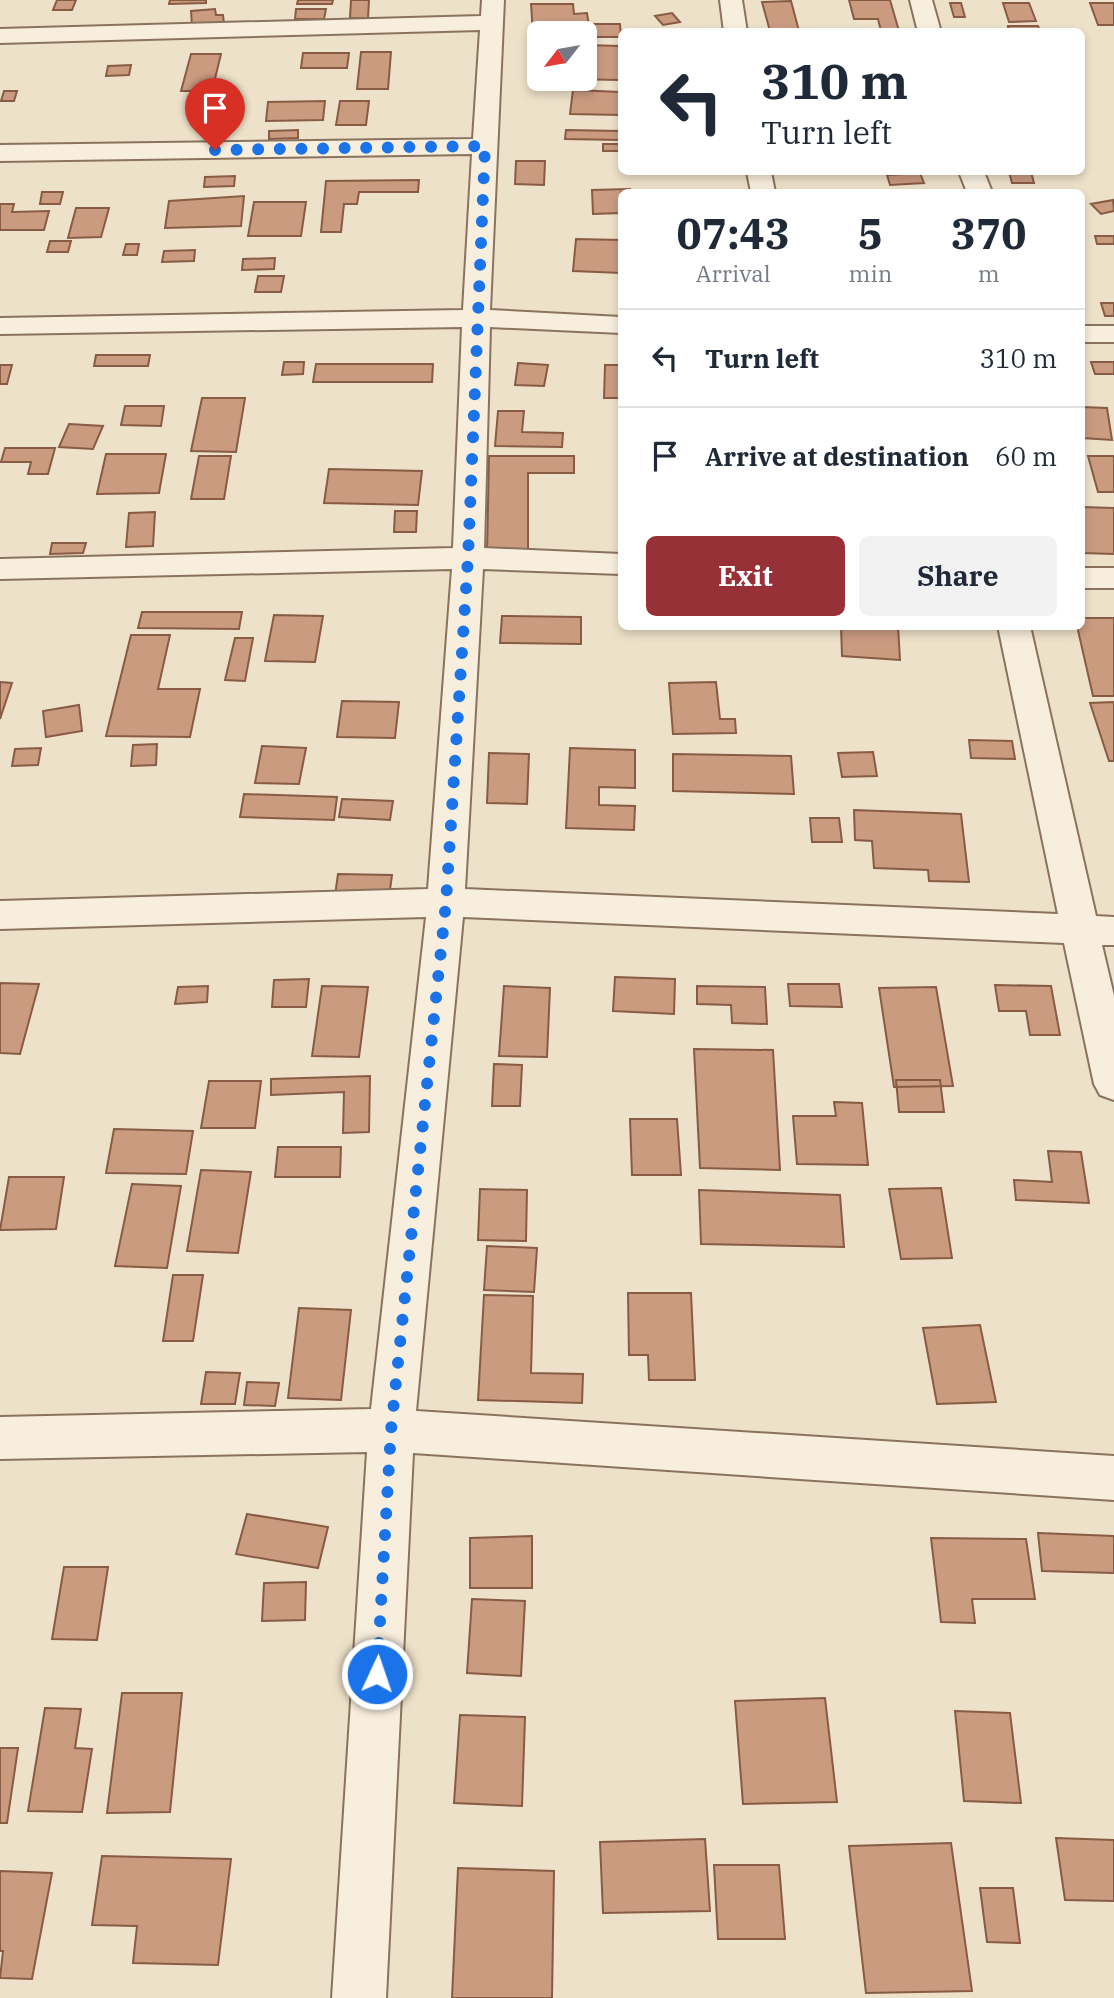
<!DOCTYPE html>
<html lang="en">
<head>
<meta charset="utf-8">
<style>
  body { margin:0; font-family:"IBM Plex Serif",serif; background:#f2f2f3; color:#1f2937; height:100vh; display:flex; flex-direction:column; font-size:26px; white-space:nowrap }
  * { box-sizing:border-box; margin:0 }
  p { font-size:23px; color:#747a83 }
  .icon { flex:none; width:38px; height:38px; fill:none; stroke:currentColor; stroke-width:2; stroke-linecap:round; stroke-linejoin:round }
  .map { position:relative; flex:1; overflow:hidden }
  .details { position:absolute; left:618px; top:189px; width:467px; height:441px; display:flex; flex-direction:column; background:#fff; border-radius:10px; box-shadow:0 4px 10px #0003 }
  .details>* { flex:none }
  .hud { position:absolute; left:618px; top:28px; width:467px; height:147px; border-radius:10px; box-shadow:0 4px 10px #0003; background:#fff; color:#1f2937; overflow:hidden }
  .needle { width:46px; rotate:239deg }
  .fabs { position:absolute; left:527px; top:21px; display:grid; gap:14px }
  .fabs a { display:grid; place-items:center; width:70px; height:70px; border-radius:10px; background:#fff; box-shadow:0 4px 10px #0003; font-size:35px }
  .pin { position:absolute; display:grid; place-items:center; width:60px; height:60px; color:#fff; margin:-72px -30px; border-radius:50% 50% 50% 0; rotate:-45deg; box-shadow:0 0 7px #0007 }
  .pin .icon { rotate:45deg }
  .me { position:absolute; width:77px; margin:-38px; rotate:3deg; stroke-linejoin:round; filter:drop-shadow(0 0 5px #0008) }
  .turn { display:flex; align-items:center; gap:24px; height:147px; padding:0 28px; font-size:32px }
  .turn .icon { width:91px; height:91px; stroke-width:2.5 }
  .turn b { display:block; font-size:49px; line-height:60px }
  .eta { display:flex; justify-content:space-evenly; align-items:center; height:119px; text-align:center }
  .eta b { font-size:42px; font-weight:800; line-height:49px }
  .action { display:flex; gap:14px; margin-top:auto; padding:14px 28px }
  .action a { flex:1; height:80px; border-radius:10px; background:#973037; color:#fff; font-size:28px; font-weight:800; line-height:80px; text-align:center }
  .action a+a { background:#f2f2f3; color:#1f2937 }
  ul { padding:0; list-style:none }
  li { display:flex; align-items:center; gap:21px; height:98px; padding:0 28px; border-top:2px solid #e0e1e3 }
  li div { flex:1 }
  li b { display:block; font-size:26px }
  li em { font-style:normal }
  .map>svg:first-child { display:block }
  .building { fill:#cb9b80; stroke:#885b44; stroke-width:2 }
  .lines { fill:none; stroke-linecap:round; stroke-linejoin:round }
  .minor-casing { stroke:#8a735e; stroke-width:4 }
  .minor { fill:#f8eedd; fill-rule:evenodd }
  .route { stroke:#1a73e8; stroke-width:12; stroke-dasharray:0 21.6 }
</style>
</head>
<body>
<div class="map">
<svg width="1114" height="1998" viewBox="0 0 1114 1998">
  <rect width="100%" height="100%" fill="#eee1c9"/>
  <!-- building -->
  <path class="building" d="M57,0H76L72,10H53Z
    M170,0H206V3L169,4Z
    M298,0H333L332,4H297Z
    M351,0H369L368,18H350Z
    M849,0H890L899,31H881L878,19H854Z
    M791,1L799,31H770L762,2Z
    M950,3H961L965,17H954Z
    M1003,3H1029L1036,21L1009,22Z
    M1090,3H1114V25H1098Z
    M531,4H573L574,14L587,13L589,26H575L576,33L533,34Z
    M215,9L216,15H223L224,24L192,26L191,11Z
    M296,9H326L324,19H295Z
    M672,13L680,22L663,25L655,16Z
    M593,24H620L621,37H595Z
    M1008,26H1038L1040,32H1009Z
    M584,45L619,46V80L563,79H584Z
    M361,52H391L388,89H357Z
    M303,53H349L347,68H301Z
    M191,54H221L212,91H181Z
    M131,65L129,75L106,76L108,66Z
    M573,90L621,92V115L570,114Z
    M4,91H17L14,101H1Z
    M325,101L323,120L266,121L268,102Z
    M340,101H369L366,125H336Z
    M298,130V138L269,139V131Z
    M566,130L621,131V140L565,139Z
    M603,144H621V151H603Z
    M516,161H545L544,185L515,184Z
    M1009,172H1031L1034,183H1012Z
    M920,173L924,183L890,185L887,175Z
    M235,176L234,186L204,187L205,177Z
    M419,180L418,192H359L357,204H344L341,232H321L326,181Z
    M630,189V192H621V213L593,214L592,190Z
    M42,192H63L60,204H40Z
    M244,196L241,226L165,228L169,201Z
    M1113,200L1114,211L1101,214L1091,204Z
    M254,202H306L301,236H248Z
    M0,204H14L12,212L49,211L44,230H0Z
    M76,208H109L101,237L68,238Z
    M1095,236H1114V244H1097Z
    M576,239L621,240V273L573,271Z
    M50,241H71L68,252H47Z
    M126,244H139L137,255H123Z
    M195,250L194,261L162,262L164,251Z
    M275,258L274,269L242,270L243,259Z
    M258,276H284L281,292H255Z
    M1101,303H1114V316H1105Z
    M96,355H150L148,366H94Z
    M284,362H304L303,374L282,375Z
    M1091,362H1114V374H1095Z
    M518,363L548,365L544,386L515,385Z
    M316,364H433L432,382H313Z
    M0,365H12L7,384H0Z
    M605,365H621V398H604Z
    M202,398H245L236,452L191,451Z
    M125,406H164L161,426L121,425Z
    M1082,407L1107,408L1112,440L1082,438Z
    M498,411H524L522,432L563,433L562,447L495,446Z
    M69,424L103,426L93,449L59,447Z
    M5,448H55L48,474H28L31,462H1Z
    M106,454H166L159,493L97,494Z
    M199,456H231L224,499H191Z
    M489,456H574V473H528V553H487Z
    M1088,456H1114V492H1098Z
    M329,469L422,471L418,505L324,503Z
    M1082,507L1114,508V554L1082,553Z
    M395,511H417L416,532H394Z
    M155,512L153,546L126,547L129,513Z
    M52,543H86L83,553L50,554Z
    M142,612H242L239,629L138,628Z
    M274,615L323,616L315,662L265,661Z
    M502,616L581,617V644L500,643Z
    M1082,618H1114V696H1093L1077,626H1082Z
    M841,626H898L900,660L842,656Z
    M131,635H170L158,689H200L190,737L106,736Z
    M235,638H253L245,681L225,680Z
    M0,682L12,683L0,719Z
    M716,682L720,719H735L736,733L673,734L669,683Z
    M342,701L399,702L395,738L337,737Z
    M1114,702V761H1109L1090,703Z
    M79,705L82,731L46,737L43,711Z
    M969,740L1012,741L1015,759L971,758Z
    M157,744L156,765L131,766L133,745Z
    M262,746L306,748L299,784L255,783Z
    M41,748L38,765L12,766L15,749Z
    M570,748L635,750V788L599,787V805L635,806L634,830L566,828Z
    M873,752L877,776L842,777L838,753Z
    M489,753L529,754L527,804L487,803Z
    M673,754L791,756L794,794L673,791Z
    M244,794L337,797L334,820L240,817Z
    M342,799L393,801L390,820L339,817Z
    M854,810L961,814L969,882L929,881L928,870L874,868L872,841L855,840Z
    M810,818H839L842,842H812Z
    M338,874L392,875L389,897L335,895Z
    M615,977L675,979L674,1014L613,1011Z
    M309,979L306,1007H272L274,980Z
    M0,983L39,984L20,1054L0,1053Z
    M788,984H839L842,1007L790,1006Z
    M995,985L1051,986L1060,1035H1030L1026,1011H999Z
    M208,986L207,1002L175,1004L178,987Z
    M322,986L368,987L359,1057L312,1056Z
    M504,986L550,988L547,1057L499,1056Z
    M697,986L765,987L767,1024L732,1023L731,1005L697,1004Z
    M936,987L953,1086L894,1087L879,988Z
    M694,1049L773,1050L780,1170L700,1168Z
    M494,1064L522,1065L520,1106H492Z
    M370,1076L369,1132L343,1133L344,1092L271,1095V1079Z
    M896,1080H940L944,1112H899Z
    M209,1081H261L255,1128H201Z
    M834,1102L862,1103L868,1165L797,1164L793,1116H836Z
    M630,1119H677L681,1175H632Z
    M114,1129L193,1131L186,1174L106,1173Z
    M278,1147H341L340,1177H275Z
    M1048,1151L1081,1152L1089,1203L1016,1200L1014,1180L1052,1182Z
    M201,1170L251,1172L238,1253L187,1251Z
    M9,1177H64L56,1229L0,1230Z
    M132,1184L181,1186L167,1268L115,1266Z
    M941,1188L952,1258L901,1259L889,1189Z
    M480,1189L527,1190L526,1241L478,1240Z
    M699,1190L840,1195L844,1247L701,1244Z
    M487,1246L537,1248L534,1292L484,1290Z
    M173,1275H203L193,1341H163Z
    M628,1293H691L695,1380H649L648,1355H629Z
    M484,1295L533,1296L531,1373L583,1374L582,1403L478,1400Z
    M299,1308L351,1310L341,1400L288,1398Z
    M980,1325L996,1402L937,1404L923,1328Z
    M206,1372L240,1373L235,1404H201Z
    M247,1382L279,1383L275,1406L244,1405Z
    M247,1514L328,1527L318,1568L236,1554Z
    M1038,1533L1114,1536V1573L1042,1571Z
    M532,1536V1588H470V1538Z
    M931,1538L1026,1539L1035,1599H972L975,1623L941,1622Z
    M64,1567H108L97,1640L52,1639Z
    M306,1582L305,1620L262,1621L264,1583Z
    M472,1599L525,1601L521,1676L467,1673Z
    M122,1693H182L170,1812L107,1813Z
    M825,1698L837,1802L743,1804L735,1701Z
    M45,1708L81,1709L75,1748L92,1749L82,1812L28,1811Z
    M955,1711L1010,1713L1021,1803L964,1801Z
    M460,1715L525,1717L522,1806L454,1803Z
    M0,1748H18L7,1823H0Z
    M1056,1838L1114,1840V1901L1065,1900Z
    M705,1839L710,1911L603,1913L600,1842Z
    M951,1843L972,1991L866,1993L849,1846Z
    M102,1856L231,1859L218,1965L133,1963L137,1926L92,1925Z
    M714,1865H779L785,1939H718Z
    M458,1868L554,1871L552,1998H452Z
    M0,1871L52,1873L32,1979L0,1978L3,1951H0Z
    M980,1888H1013L1020,1943L987,1942Z"/>
  <g class="lines">
    <defs>
      <path id="minor" d="M482,0H504L490,310L621,317V333L490,327L484,548L621,554V574L483,569L465,889L1058,914L998,626H1030L1096,916L1114,917V945H1102L1114,996V1100L1100,1095L1094,1084L1064,943L463,917L416,1411L1114,1456V1500L413,1453L386,1998H332L367,1452L0,1459V1417L371,1409L426,917L0,929V901L428,889L452,569L0,579V559L453,548L462,327L0,334V318L463,310L472,154L0,161V145L473,139L480,30L0,43V29L481,16Z
        M720,0H742L747,32H724Z
        M910,0H932L941,32H918Z
        M747,172H771L775,192H751Z
        M959,172H984L992,192H967Z
        M1082,326H1114V342H1082Z
        M1082,568H1114V588H1082Z"/>
    </defs>
    <!-- minor casing -->
    <use href="#minor" class="minor-casing"/>
    <!-- minor -->
    <use href="#minor" class="minor"/>
  </g>
  <g class="lines">
    <!-- route -->
    <path class="route" d="M215,150L485,146L468,558L446,902L391,1430L377,1674"/>
  </g>
</svg>
<div class="fabs">
<a><svg class="needle" viewBox="-14 -14 28 28"><path d="M0-13l5 13h-10z" fill="#e53935"/><path d="M0 13l5-13h-10z" fill="#747a83"/></svg></a>
</div>
<div class="pin" style="left:215px;top:150px;background:#d93025"><svg class="icon" aria-label="arrive" viewBox="0 0 24 24"><path d="M6 21V4h12l-3 4 3 4H6"/></svg></div>
<svg class="me" style="left:377px;top:1674px" viewBox="-20 -20 40 40"><circle r="17" fill="#1a73e8" stroke="#fff" stroke-width="3"/><path d="M0-11L8 9 0 5-8 9z" fill="#fff"/></svg>
<div class="hud">
<div class="turn"><svg class="icon" aria-label="left" viewBox="0 0 24 24"><path d="M17 20v-9H6M10 6l-5 5 5 5"/></svg><div><b>310 m</b>Turn left</div></div>
</div>
<section class="details">
<div class="eta">
<div><b>07:43</b><p>Arrival</p></div>
<div><b>5</b><p>min</p></div>
<div><b>370</b><p>m</p></div>
</div>
<ul>
<li><svg class="icon" aria-label="left" viewBox="0 0 24 24"><path d="M17 20v-9H6M10 6l-5 5 5 5"/></svg><div><b>Turn left</b></div><em>310 m</em></li>
<li><svg class="icon" aria-label="arrive" viewBox="0 0 24 24"><path d="M6 21V4h12l-3 4 3 4H6"/></svg><div><b>Arrive at destination</b></div><em>60 m</em></li>
</ul>
<div class="action"><a>Exit</a><a>Share</a></div>
</section>
</div>
</body>
</html>
